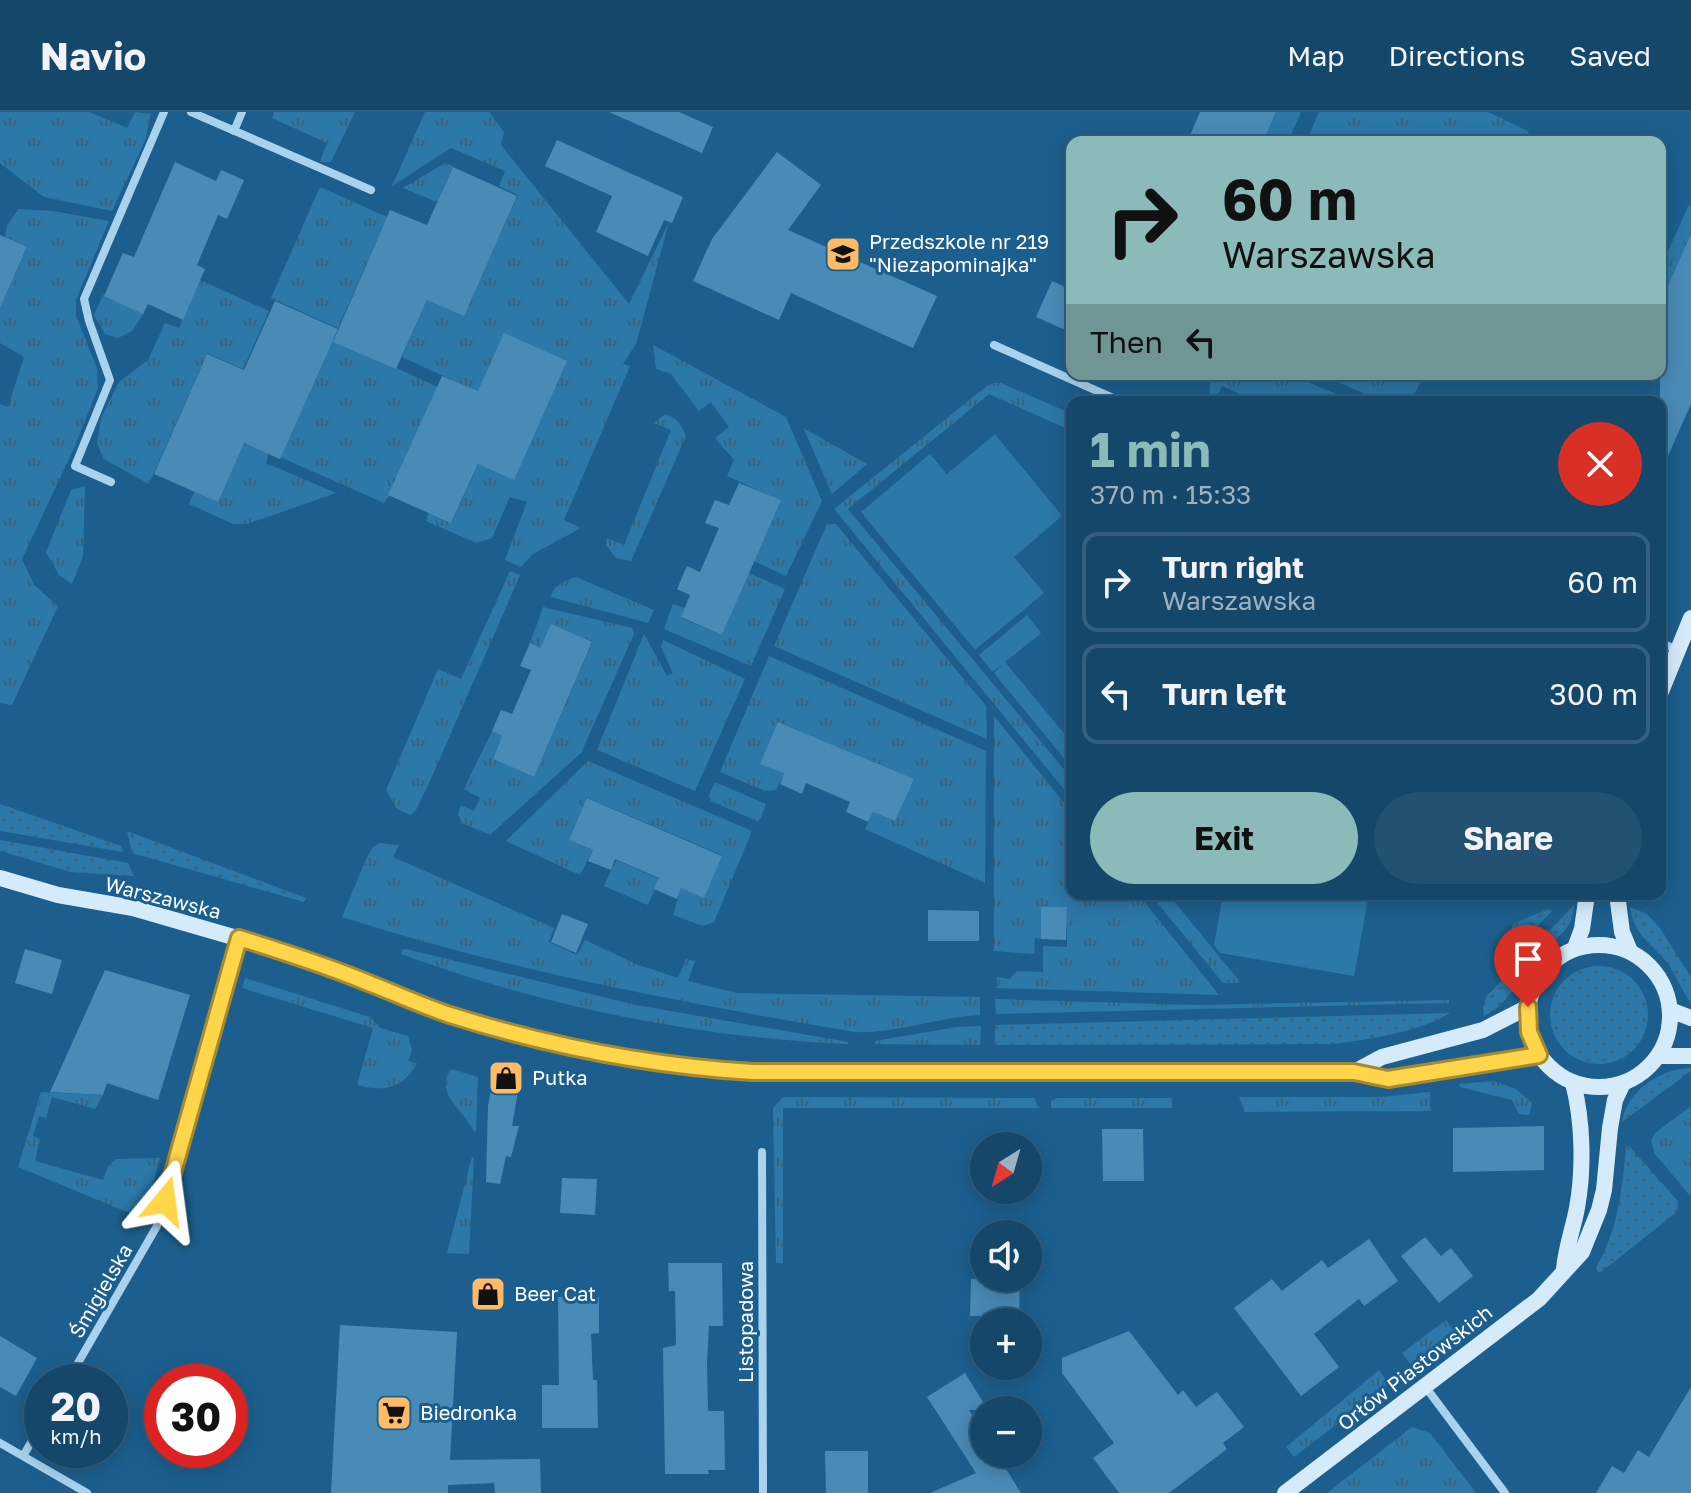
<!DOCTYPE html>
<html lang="en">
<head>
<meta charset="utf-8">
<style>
  body { margin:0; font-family:"Golos Text",sans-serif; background:#225172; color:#f1f3f6; height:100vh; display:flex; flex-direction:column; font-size:30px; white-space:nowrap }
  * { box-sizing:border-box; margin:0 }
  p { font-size:26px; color:#9db2c1 }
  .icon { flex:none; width:44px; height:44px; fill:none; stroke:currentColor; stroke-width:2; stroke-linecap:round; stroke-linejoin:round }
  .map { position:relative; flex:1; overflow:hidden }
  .details { position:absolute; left:1066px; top:284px; width:600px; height:504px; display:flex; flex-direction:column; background:#15476a; border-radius:16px; box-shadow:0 4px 20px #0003,0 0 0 2px #345f7e }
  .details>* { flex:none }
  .hud { position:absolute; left:1066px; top:24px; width:600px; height:244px; border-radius:16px; box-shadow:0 4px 20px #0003,0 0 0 2px #345f7e; background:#8bbbb9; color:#111; overflow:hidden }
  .needle { width:52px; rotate:217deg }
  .buttons { position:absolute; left:970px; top:1020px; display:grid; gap:16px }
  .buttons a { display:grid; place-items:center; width:72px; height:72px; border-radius:50%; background:#15476a; box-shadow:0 4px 20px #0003,0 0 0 2px #345f7e; font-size:40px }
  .speed { position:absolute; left:24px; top:1252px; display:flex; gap:16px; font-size:40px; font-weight:700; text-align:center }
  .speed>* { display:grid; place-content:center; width:104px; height:104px; border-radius:50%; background:#15476a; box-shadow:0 4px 20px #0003,0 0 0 2px #345f7e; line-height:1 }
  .speed small { font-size:20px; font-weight:400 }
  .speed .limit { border:12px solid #d22; background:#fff; color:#111 }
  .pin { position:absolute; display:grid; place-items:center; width:68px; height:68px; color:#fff; margin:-82px -34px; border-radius:50% 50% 50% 0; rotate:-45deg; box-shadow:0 0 8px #0007 }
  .pin .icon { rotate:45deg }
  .me { position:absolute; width:88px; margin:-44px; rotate:16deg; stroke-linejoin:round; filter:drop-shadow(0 0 6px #0008) }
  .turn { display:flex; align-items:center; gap:28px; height:168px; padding:0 24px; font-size:36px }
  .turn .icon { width:104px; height:104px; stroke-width:2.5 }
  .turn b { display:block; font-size:56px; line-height:68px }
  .then { display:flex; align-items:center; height:76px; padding:0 24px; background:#0003; gap:16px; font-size:30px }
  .round { display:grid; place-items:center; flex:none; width:84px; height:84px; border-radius:42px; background:#225172 }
  .overview { display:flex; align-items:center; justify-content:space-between; height:136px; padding:0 24px }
  h1 { font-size:48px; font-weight:700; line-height:60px; color:#8bbbb9 }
  .button { display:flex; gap:16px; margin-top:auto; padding:16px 24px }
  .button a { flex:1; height:92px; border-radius:48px; background:#8bbbb9; color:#111; font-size:32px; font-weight:700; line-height:92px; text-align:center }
  .button a+a { background:#225172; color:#f1f3f6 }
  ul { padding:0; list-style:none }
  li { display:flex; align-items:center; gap:24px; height:100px; margin:0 16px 12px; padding:0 8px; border:4px solid #345f7e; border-radius:16px }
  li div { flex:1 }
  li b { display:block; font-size:30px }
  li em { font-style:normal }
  header { display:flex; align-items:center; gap:48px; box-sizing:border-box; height:112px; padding:0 40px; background:#15476a; border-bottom:2px solid #345f7e }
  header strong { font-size:38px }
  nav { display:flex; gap:44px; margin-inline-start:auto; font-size:28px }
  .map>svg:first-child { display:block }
  .grass { fill:url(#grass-tufts) }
  .garden { fill:url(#garden-dots) }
  .pitch { fill:#2c78a9 }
  .building { fill:#498bb7 }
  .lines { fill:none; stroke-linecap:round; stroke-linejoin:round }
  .street { stroke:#a9d2ed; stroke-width:8 }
  .secondary { stroke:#d6ebfa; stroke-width:16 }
  .route-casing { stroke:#a68a30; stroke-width:20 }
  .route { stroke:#ffd54a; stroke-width:14 }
  .labels { text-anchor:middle; stroke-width:6; stroke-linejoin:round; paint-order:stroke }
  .poi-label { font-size:20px; fill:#fff; stroke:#1c5f8e; text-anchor:start }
  .street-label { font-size:20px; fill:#fff; stroke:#1c5f8e }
</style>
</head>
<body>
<header>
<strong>Navio</strong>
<nav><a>Map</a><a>Directions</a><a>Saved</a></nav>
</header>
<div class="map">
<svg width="1691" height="1381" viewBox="0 0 1691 1381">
  <defs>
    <pattern id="grass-tufts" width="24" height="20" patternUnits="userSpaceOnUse" patternTransform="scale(2)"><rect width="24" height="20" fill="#2c78a9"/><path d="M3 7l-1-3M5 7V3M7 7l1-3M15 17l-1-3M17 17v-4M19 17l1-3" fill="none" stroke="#3c627a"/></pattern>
    <pattern id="garden-dots" width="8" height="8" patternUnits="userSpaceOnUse" patternTransform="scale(2)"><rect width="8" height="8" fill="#2c78a9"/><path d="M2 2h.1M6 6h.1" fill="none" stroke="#3c627a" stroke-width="1.8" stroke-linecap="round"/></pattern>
  </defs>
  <rect width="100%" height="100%" fill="#1c5f8e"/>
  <!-- grass -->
  <path class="grass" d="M0,0H89L127,16L135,0L151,2L145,29L112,99L44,85L0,51Z
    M274,0H355L331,50H320L327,31L272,6Z
    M425,0H489L504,20L501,33L629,192L669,110L636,232L623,252L630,254L564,408L581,416L533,442L521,455L505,448L527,390L510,385L492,426L476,431L426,409L429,400L452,410L479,351L478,280L402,245L428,186L464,202L518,83L499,74L505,59L451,36L392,74Z
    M1276,0H1301L1288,30H1263Z
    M1319,0H1488L1528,19L1531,30H1306Z
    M445,51L453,54L437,90L403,76Z
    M320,75L387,105L338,216L271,186Z
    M1691,88V132L1660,204V157Z
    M18,97L53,99L109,109L76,188V204L97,256L98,276L75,334L22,447L34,473L58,494L12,593L0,591V292L8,295L24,245L0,231V196L27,136L5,125L7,114Z
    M200,168L269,199L243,257L207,241L149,372L104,347L97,332L101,307L119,270L148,248L165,211L179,216Z
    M103,183L144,201L132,219L118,226L105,222L94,203Z
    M333,227L438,275L390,383L384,391L280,345Z
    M653,233L786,305L822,389L786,464L754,449L780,388L727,364L734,348L715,326L729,315L711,290L699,299L671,262L656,257Z
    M1211,262H1290L1354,290H1258L1222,274L1215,290H1209Z
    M1320,262H1424L1411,290H1383Z
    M995,271H1001L1072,302V319L989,282L848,397L1072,667V687L834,397L988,273Z
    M664,303C676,303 682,314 686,324L631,449L616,446L606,433L607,426L624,433L671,318L654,311Z
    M803,315V316L867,352L832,382Z
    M245,329L269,340L266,351L336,381L247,412H233L189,392L195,378Z
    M85,374L83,445L72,472L59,463L46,440L71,378Z
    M827,412H836L986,594L987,627L774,534Z
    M510,459L520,463L430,669L416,698L410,703L397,697L386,678L438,557L461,567Z
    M749,461L785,477L751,554L664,517L673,492L685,496L681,506L722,523Z
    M576,465L654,498L648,511L551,485C553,473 565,469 576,465Z
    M543,495L632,516L634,522L581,641L490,723L462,711L458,702L461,693L474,699L480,686L464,677L492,619L502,624L493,647L534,665L592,531L551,512L540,536L530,531Z
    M644,522L667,564L673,561L661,535L663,528L745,567L695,679L597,638Z
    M769,544L986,639L985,771L865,717L873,700L895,709L913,667L779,610L761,651L784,661L776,678L765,679L720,660Z
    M994,604L1072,701V782H1138L1219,883L997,876V865L1010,867L1017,859L1043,860V834L1067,835V796L1042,795L1041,827L1035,826L1034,842L994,839Z
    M588,649L752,719L714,810L703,814L673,803L681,776L704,785L722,743L588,686L569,728L593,738L580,763L506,729Z
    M715,670L766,692L759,710L711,689L709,683Z
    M380,731L399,733L393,745L554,816L549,830L577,843L585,828L636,852L678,866L686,847L695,849L688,869L737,881L980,885V903C938,905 896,922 854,920C681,890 509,859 342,805L367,745L373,735Z
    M616,748L659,767L648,793L604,774Z
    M1150,782H1168L1241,871H1223Z
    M406,837L636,893L848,930V932C697,926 543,894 401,842L402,838Z
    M245,866L370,905L380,916L408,924L412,938L408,949L417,951C403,977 384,980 357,973L373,916L242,876Z
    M995,887L1194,893L1449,888V891L996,902Z
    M981,914L980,933L875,932V929L956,915Z
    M451,957L478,965L476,1019L474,1020C465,998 433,982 451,957Z
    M1493,969L1516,977L1532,991L1529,1003L1519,1002L1512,988L1460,975L1459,972Z
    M41,980L103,983L95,997L52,985L46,1006L39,1004L33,1024L40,1027L35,1049L103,1068L108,1054L116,1047L160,1046L144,1107L18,1055Z
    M1430,980L1431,999L1245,1000L1239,985H1381Z
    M783,985L1035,986L1039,996H783V1151H776L773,996Z
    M1057,986H1172V996H1051V989Z
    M1691,994V1085L1655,1042L1651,1029L1655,1021Z
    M472,1045H474L469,1142L447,1141Z
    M1446,1208L1456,1221L1412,1254L1402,1241Z
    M1379,1258L1389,1272L1294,1345L1286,1335Z
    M1412,1315L1430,1321L1476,1381H1327Z"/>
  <!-- garden -->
  <path class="garden" d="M0,692L121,734L123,740L0,719Z
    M127,719L306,786L304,790L132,741Z
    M0,728L128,751L134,764L71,760L0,739Z
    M1574,793C1574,823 1545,831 1530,852C1513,875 1511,889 1484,904L1483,896L1486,885Z
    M1630,795L1647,802L1660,816L1691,865V891C1682,879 1677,865 1668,852C1653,832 1633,823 1630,795Z
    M1549,797L1552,799L1499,855L1495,853L1514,811Z
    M1550 903a49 49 0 1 1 98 0a49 49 0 1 1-98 0Z
    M1450,901C1423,919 1363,929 1330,932L995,933V913Z
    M1691,956V959L1622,1010C1627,978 1661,957 1691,956Z
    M1629,1034L1678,1089L1677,1100L1601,1160H1598L1596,1156C1618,1118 1622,1078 1626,1035Z"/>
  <!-- pitch -->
  <path class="pitch" d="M995,322L1062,404L1014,445L1044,481L975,538L861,400L930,342L947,362Z
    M1027,503L1041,521L1005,550L1072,631V656L994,561L1003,552L992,560L979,543Z
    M1223,782H1369L1354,864L1220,841L1214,833Z"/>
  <!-- building -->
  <path class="building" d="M609,0H679L713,15L702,41Z
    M1200,0H1276L1263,30H1187Z
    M557,28L683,85L672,111L664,108L648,144L596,120L612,84L545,54Z
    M777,40L821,73L788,118L937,184L913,236L791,181L779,208L693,169L712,127Z
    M175,50L216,69L221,58L244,68L227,107L218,103L197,153L205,157L183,208L148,192L143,202L104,184L123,141L134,145Z
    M453,55L517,84L464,204L427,188L396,257L333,230L390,98L427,113Z
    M1691,122V292L1660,362V192Z
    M0,123L27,135L0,196Z
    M1052,169L1072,178V221L1036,205Z
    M275,189L338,217L280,347L244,331L218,390L154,362L207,242L244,258Z
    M504,221L567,249L514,368L478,352L451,411L388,383L442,264L478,279Z
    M739,371L781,388L722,523L681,505L690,483L677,477L687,454L700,460L719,416L705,411L715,388L729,393Z
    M551,512L592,530L534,665L493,647L502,624L492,619L501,598L512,602L531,558L520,554L530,531L540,536Z
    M778,610L914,667L895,709L873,700L868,710L846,700L850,690L806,671L802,682L780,672L784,661L760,652Z
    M587,686L722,744L704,786L681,776L677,787L654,777L659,766L615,747L611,758L588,749L593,738L569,728Z
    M1041,795H1067L1066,828L1041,827Z
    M928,798L979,799V829H928Z
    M562,802L588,812L576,841L551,830Z
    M25,837L62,848L52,882L15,871Z
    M105,858L190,883L158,988L107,971L103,983L50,980Z
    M495,956L521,962L512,1014H519L511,1045L506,1044L500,1072L486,1070L488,994Z
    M1544,1014V1058L1453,1060V1016Z
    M1102,1017H1143L1144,1069H1103Z
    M562,1066L597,1067L595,1103L560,1101Z
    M1425,1125L1441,1144L1451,1136L1473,1164L1439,1191L1401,1144Z
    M1369,1127L1398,1169L1364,1194L1359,1187L1314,1222L1339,1255L1301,1284L1234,1196L1272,1167L1282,1179L1322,1148L1328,1156Z
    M668,1151H722L723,1214H709L707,1251L708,1299H724L725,1358H708L709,1362H665L663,1236L676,1233L675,1179H669Z
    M971,1167L1020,1168L1019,1204H970Z
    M558,1185H599V1221L591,1222L593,1268H597L598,1316H542V1273H559Z
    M340,1213L457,1220L450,1348L540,1347L541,1381H495L494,1371L448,1373V1381H331Z
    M1129,1219L1178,1283L1183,1278L1196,1295L1217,1280L1244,1315L1223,1331L1227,1337L1169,1381H1119L1093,1346L1114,1331L1062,1261V1246Z
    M0,1224L37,1246L16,1284L0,1275Z
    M965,1261L988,1298H969L984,1322V1342H997L1021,1381H930L976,1361L927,1285Z
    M1691,1275V1381H1596L1612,1354L1624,1361L1638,1338L1649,1345Z
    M825,1339H868V1381H826Z"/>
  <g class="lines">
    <!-- street -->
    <path class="street" d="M191,0L371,78
      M234,19L242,0
      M994,233L1122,290
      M111,370L75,354L110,268L89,209L84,187L164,0
      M1660,530L1677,538
      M762,1040L763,1381
      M67,1270L157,1114L239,827
      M1424,1273L1505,1381
      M0,1331L87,1381
      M23,1344L42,1312"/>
    <!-- secondary -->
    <path class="secondary" d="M1660,582L1691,506
      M0,766L58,783L133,796L302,845L448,902L542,928L603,943L661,952L753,960H1354L1388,967L1539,943
      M1617,782L1622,820L1630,839
      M1528 904a71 71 0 1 1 142 0a71 71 0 1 1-142 0Z
      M1575,836L1582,817L1587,782
      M1670,898L1691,906
      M1659,944H1691
      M1354,960L1382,945L1483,918L1528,895
      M1564,1157C1566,1135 1573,1117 1577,1096C1584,1057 1583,1009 1573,971
      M1285,1381L1539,1187L1582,1140L1599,1098L1604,1078L1610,1016L1615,988L1623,971"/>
  </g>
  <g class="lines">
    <defs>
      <path id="route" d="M165,1089L239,826C284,840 328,854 371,872C397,882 423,894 450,903C549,934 650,954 753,960H1354L1388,967L1539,943L1529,920L1528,895"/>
    </defs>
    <!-- route casing -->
    <use href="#route" class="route-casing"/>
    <!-- route -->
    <use href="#route" class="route"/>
  </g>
  <!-- icons -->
  <defs>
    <symbol id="school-square" viewBox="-11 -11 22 22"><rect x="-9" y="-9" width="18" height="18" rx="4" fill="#febb66" stroke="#1c5f8e"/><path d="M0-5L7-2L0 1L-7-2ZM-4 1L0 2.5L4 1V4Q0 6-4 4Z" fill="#111"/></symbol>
    <symbol id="shop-square" viewBox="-11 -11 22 22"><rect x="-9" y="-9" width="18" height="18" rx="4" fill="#febb66" stroke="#1c5f8e"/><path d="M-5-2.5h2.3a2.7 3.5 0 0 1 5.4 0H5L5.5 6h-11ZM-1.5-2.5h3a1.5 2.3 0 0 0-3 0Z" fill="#111"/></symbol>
    <symbol id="supermarket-square" viewBox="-11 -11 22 22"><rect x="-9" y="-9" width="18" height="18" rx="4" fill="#febb66" stroke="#1c5f8e"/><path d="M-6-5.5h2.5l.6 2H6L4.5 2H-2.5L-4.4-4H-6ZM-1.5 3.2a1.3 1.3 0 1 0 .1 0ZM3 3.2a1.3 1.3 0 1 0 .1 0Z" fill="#111"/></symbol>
  </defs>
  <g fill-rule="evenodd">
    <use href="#school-square" x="823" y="122" width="40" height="40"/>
    <use href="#shop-square" x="486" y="946" width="40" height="40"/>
    <use href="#shop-square" x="468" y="1162" width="40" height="40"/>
    <use href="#supermarket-square" x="374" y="1281" width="40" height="40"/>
  </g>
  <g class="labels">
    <!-- poi labels -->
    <g class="poi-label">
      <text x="869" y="137">Przedszkole nr 219<tspan x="869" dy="23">"Niezapominajka"</tspan></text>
      <text x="532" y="973">Putka</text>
      <text x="514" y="1189">Beer Cat</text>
      <text x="420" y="1308">Biedronka</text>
    </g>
    <!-- street labels -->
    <g class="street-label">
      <text transform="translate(163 786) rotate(14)" y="7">Warszawska</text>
      <text transform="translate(101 1179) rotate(-60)" y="7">Śmigielska</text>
      <text transform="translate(746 1210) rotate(-90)" y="7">Listopadowa</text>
      <text transform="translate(1415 1256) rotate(-38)" y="7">Orłów Piastowskich</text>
    </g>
  </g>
</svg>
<div class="buttons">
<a><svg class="needle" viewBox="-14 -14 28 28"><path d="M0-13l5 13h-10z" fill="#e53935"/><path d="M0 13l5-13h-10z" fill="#9db2c1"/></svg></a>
<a><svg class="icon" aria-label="sound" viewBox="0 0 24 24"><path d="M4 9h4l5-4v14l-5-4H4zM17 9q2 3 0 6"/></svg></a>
<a>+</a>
<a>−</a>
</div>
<div class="speed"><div>20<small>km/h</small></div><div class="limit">30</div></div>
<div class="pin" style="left:1528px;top:895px;background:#d93025"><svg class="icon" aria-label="arrive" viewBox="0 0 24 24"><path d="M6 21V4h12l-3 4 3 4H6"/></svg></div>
<svg class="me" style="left:165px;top:1089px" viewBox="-20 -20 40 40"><path d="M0-17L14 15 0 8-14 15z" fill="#ffd54a" stroke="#fff" stroke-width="4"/></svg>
<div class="hud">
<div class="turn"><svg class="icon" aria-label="right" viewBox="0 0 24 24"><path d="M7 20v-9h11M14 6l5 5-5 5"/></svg><div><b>60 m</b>Warszawska</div></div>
<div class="then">Then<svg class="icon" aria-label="left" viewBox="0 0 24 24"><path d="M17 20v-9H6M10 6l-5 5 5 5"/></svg></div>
</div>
<section class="details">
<div class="overview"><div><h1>1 min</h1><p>370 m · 15:33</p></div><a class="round" style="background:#d93025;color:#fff"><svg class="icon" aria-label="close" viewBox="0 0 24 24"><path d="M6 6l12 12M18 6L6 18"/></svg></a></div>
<ul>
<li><svg class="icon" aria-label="right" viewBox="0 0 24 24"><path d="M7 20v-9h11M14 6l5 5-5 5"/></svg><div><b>Turn right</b><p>Warszawska</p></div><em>60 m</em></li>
<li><svg class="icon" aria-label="left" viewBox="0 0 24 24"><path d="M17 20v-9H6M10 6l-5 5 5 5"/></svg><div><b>Turn left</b></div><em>300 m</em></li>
</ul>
<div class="button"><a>Exit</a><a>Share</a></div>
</section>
</div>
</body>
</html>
